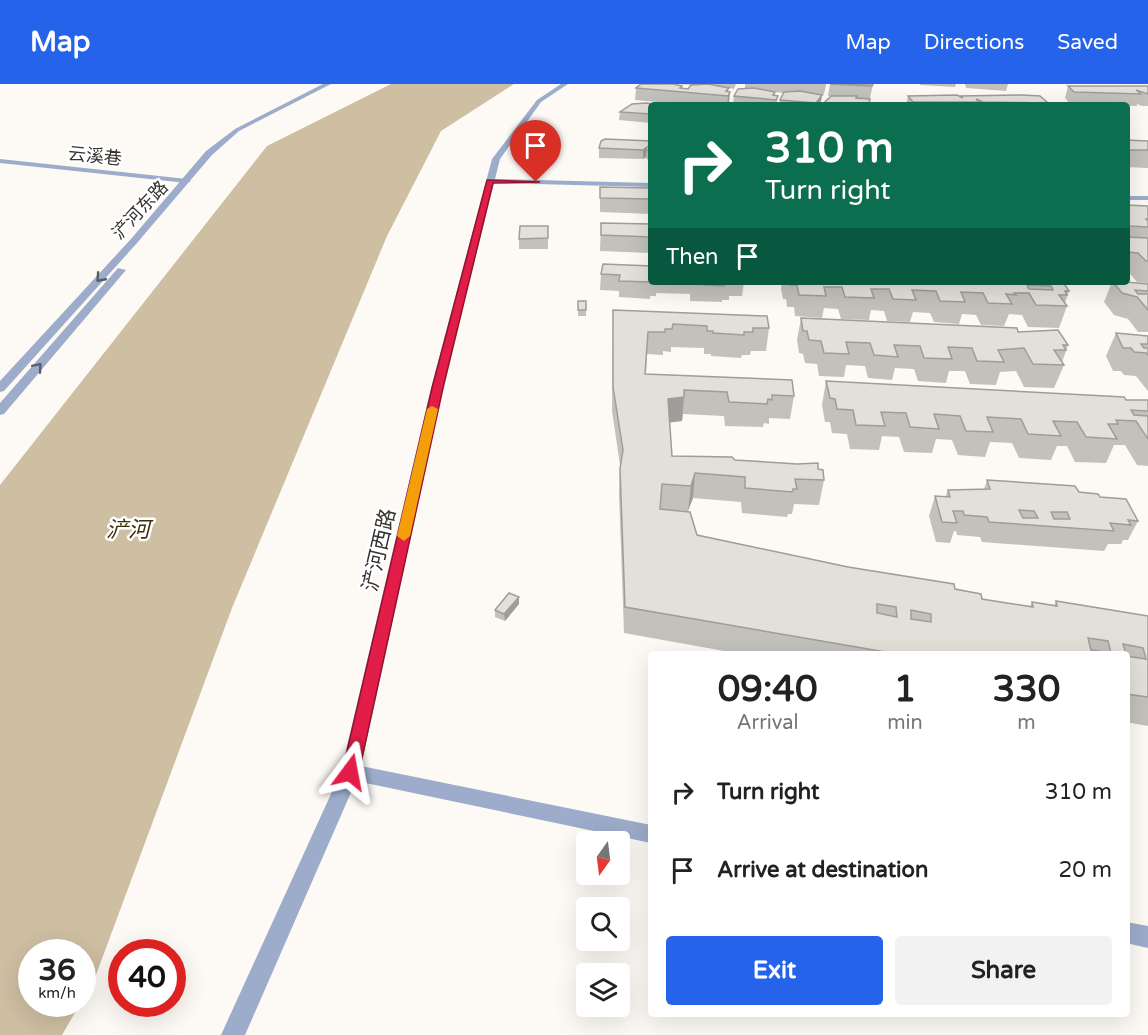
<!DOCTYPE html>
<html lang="en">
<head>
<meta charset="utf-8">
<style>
  body { margin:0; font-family:"Varela Round","Noto Sans SC",sans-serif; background:#f2f2f2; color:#222; height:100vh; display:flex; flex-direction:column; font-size:22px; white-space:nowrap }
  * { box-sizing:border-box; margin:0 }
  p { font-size:20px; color:#767676 }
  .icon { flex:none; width:33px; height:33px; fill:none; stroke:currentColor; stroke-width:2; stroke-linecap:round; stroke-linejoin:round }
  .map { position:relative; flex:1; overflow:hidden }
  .side { position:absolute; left:648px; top:567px; width:482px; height:366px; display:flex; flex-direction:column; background:#fff; border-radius:6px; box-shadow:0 6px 24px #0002 }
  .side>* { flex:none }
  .banner { position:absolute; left:648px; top:18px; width:482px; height:183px; border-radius:6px; box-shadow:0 6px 24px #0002; background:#0b6e4f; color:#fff; overflow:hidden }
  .needle { width:39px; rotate:194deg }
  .buttons { position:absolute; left:576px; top:747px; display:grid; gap:12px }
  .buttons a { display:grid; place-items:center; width:54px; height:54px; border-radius:6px; background:#fff; box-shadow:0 6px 24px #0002; font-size:30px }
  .speed { position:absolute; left:18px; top:855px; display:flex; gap:12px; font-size:30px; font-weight:700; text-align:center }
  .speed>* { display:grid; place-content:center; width:78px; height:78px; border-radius:50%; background:#fff; box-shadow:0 6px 24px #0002; line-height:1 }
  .speed small { font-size:15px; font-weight:400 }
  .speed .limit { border:9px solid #d22; background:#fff; color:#111 }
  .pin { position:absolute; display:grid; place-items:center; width:51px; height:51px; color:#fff; margin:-62px -26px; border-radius:50% 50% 50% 0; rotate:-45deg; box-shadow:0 0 6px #0007 }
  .pin .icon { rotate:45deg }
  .me { position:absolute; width:66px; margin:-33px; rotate:13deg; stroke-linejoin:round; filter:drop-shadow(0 0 4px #0008) }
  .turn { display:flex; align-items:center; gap:21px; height:126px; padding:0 18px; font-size:27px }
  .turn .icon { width:78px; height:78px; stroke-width:2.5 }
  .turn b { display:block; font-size:42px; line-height:51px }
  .then { display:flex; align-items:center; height:57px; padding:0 18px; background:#0003; gap:12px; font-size:22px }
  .eta { display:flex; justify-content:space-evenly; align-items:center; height:102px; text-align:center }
  .eta b { font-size:36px; font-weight:700; line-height:42px }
  .primary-button { display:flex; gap:12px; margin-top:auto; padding:12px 18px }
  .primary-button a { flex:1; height:69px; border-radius:6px; background:#2563eb; color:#fff; font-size:24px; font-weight:700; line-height:69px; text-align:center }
  .primary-button a+a { background:#f2f2f2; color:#222 }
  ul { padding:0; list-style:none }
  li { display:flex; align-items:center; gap:18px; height:78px; padding:0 18px }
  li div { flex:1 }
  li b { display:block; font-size:22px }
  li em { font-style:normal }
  header { display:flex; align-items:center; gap:36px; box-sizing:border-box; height:84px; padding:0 30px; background:#2563eb; color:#fff }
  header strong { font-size:28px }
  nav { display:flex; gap:33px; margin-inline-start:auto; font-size:21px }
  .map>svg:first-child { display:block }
  .water { fill:#cebea2 }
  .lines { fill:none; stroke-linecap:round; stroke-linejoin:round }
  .minor { fill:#9cacca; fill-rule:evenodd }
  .tertiary { fill:#9cacca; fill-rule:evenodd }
  .wall { fill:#c3c1bb }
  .shaded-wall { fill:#9f9d99 }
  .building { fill:#e3e0da; stroke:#9f9d99; stroke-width:1.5; fill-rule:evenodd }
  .oneway { stroke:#595e67 }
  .route { fill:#e11d48; stroke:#92132f; stroke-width:1.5 }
  .slow { fill:#f59e0b }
  .labels { text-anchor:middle; stroke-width:5; stroke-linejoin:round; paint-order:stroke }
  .far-street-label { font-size:18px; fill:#353432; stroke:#fff }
  .street-label { font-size:21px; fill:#353432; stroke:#fff }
  .water-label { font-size:22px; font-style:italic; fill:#3f2d08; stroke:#fff }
</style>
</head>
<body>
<header>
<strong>Map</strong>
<nav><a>Map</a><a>Directions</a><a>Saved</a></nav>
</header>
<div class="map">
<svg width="1148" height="951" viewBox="0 0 1148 951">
  <rect width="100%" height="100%" fill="#fdfaf5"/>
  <!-- water -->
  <path class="water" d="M391,0H514L441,47L387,152L232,524L96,891L83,915L82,868H32V920H80L62,951H0V401L267,62Z"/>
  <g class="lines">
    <!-- minor -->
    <path class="minor" d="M0,75L187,95L191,97L187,99L0,79Z"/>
    <!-- tertiary -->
    <path class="tertiary" d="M323,0H331L239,47L212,71L137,159L4,307L0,308V297L131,155L206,67L235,45Z
      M561,0H568L541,18L500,75L495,95L651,99V103L494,99L443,304L361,682L651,741V759L356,697L245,951H221L341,688L431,304L492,75L537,16Z
      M1126,112H1148V116H1126Z
      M118,184L126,186L4,330L0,331V319Z
      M1126,838L1148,842V864L1126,859Z"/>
  </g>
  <!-- wall -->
  <path class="wall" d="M676,0H736L734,5L729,4L728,8H730L728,21H691L635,16L636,4L688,5L691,1Z
    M745,0H826L825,6L823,12H822L820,21H780V16L784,9L774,8V11L778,12L776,21H733L734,12L745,4Z
    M830,0H873L870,14H856L874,21H824V19L831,12H828Z
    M920,0H956L955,3L920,1Z
    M965,0H1008L1006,7L966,4Z
    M1068,2H1148V22H1142L1137,20V22L1070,20L1065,14Z
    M908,12L961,13L1048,19L1047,21H906Z
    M651,21V39L619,36L620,28Z
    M1126,56L1148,57V84L1126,83Z
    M651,57V76L646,75V73L643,75L599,74V64Z
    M600,103L651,104V130L600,128Z
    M1126,121L1148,122V199L1137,198L1130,190L1126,189Z
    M601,139L651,140V169L600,167Z
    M548,142V165H519V155Z
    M603,180L651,198H744L742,212H729V216H722V218L690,217V210L656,209V212H650V215L619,213V207L600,206L601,190Z
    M782,198H1063L1069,207L1065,219L1067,222L1059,244L1028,243L1022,231L1009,230L1004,242L981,241L976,231L962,230L959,240L934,238L930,229L913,228L910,238L887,237L884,227L871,226L869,236L841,235L838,225L824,224L822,234L795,232L794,223H787L786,215H783L781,205Z
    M1112,198H1126L1147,200L1148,199V248H1138L1128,235L1114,231L1104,218Z
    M578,217H586V232H578Z
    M613,226L769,244L766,267H751L750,271H742L741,274L711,272V270H704V264L671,263V268L663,267V271L647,270L646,290L794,312L790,335L769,334V340L764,339L763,343L725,342L724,332L683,330L682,337L670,338L672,372L735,376L818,385L824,396L819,421L794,420L792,430H788L787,433L742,429L741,418L693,414L688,427L660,425L697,451L955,505L982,515L1030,522L1032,518L1054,522L1056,517L1148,532V642L1126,638V570H741L624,549L619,409L620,381L612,327Z
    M801,234L1018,248L1068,261L1062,278L1064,281L1054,304L1024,303L1016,287L1000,288L996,301L970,300L965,287H949L946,299L918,297L914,285L895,284L892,296L868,294L865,282L846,281L844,293L819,292L817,280L805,279L803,270L799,269L797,256Z
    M1116,249L1148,252V307L1136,292L1124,291L1121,287H1113L1106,272Z
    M826,297L1126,316H1148V382L1137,381L1125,361H1114L1106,379L1075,378L1067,362H1057L1051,376L1019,374L1012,359L990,358L985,373L958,371L952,356L936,355L932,369L904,368L899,353L882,352L879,366L850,365L847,350L832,349L830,338H825L822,321Z
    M987,396L1079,408L1100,413L1138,437L1128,456H1123L1121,460H1108L1104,467L982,458L980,453L957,451L956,447H954L950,459L936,458L929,432L935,412L945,413L948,406L984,405Z
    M519,520L505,537L495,533V526Z"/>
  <!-- shaded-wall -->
  <path class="shaded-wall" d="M730,8L729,20L727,21L728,12Z
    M822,11L820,21H816V19Z
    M647,63L646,73L643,75V66Z
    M684,313L682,337L666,339L668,315Z
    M695,389L693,414L688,427L691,402Z
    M519,513V520L505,537L504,530Z"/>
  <!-- building -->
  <path class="building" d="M641,0H673L682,2L680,4L688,5L691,1L708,0L729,4L726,7L730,8L728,12L636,4Z
    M830,0H873L872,2Z
    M1068,2H1148V10L1136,6L1141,10L1074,8Z
    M754,4L775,8L773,11L778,12L776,16L734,12L738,5Z
    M800,7L822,11L816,19L780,16L784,8Z
    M957,11L963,14L961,12L1022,11L1040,12L1048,19L983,18L976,15L979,18H913L908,12Z
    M831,12H857L856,14L870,15L869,19L874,20V21H845L824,19Z
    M647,19L656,21H651V30L620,28L632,20Z
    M605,55L651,57V67L646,66L647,63L643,66L599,64L601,57Z
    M1126,56L1148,57V66H1127Z
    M600,103L651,104V115L600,114Z
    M1126,121L1148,122V135H1146L1148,137V143L1129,142L1126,139Z
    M601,139L651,140V153L601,151Z
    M520,142H548V154L519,155Z
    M1126,153L1148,154V177H1146L1138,169L1126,168Z
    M603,180L651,182V198L619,197L620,191L601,190Z
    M691,198H731V199H724V202L691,200Z
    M790,198H1063L1069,207H1065L1067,211H1059L1067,222L1036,221L1029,209H1014L1016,211L1006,210L1012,220L988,219L983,209L961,208L965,218L940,217L936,207L912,206L916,216L893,215L889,205H871L874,214L845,213L842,203H824L826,212L799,211L797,201H791ZM1027,201L1051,202L1053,206L1029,205Z
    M1113,198H1126L1148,200V207L1135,206L1138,210H1148V226L1137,213L1122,209Z
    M578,217H586V226H578Z
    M613,226L767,232L769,244H753V248H744V251L713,249V247H707V242L673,240L672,245H665V248H648L645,290L792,296L794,312L772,311V316L768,315L767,320L729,318L727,308L684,306V313L668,315L672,372L732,373L735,376L797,380L818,379V385L823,386L824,396L795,395L797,405H793L792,408L745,404V393L695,389L691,402L662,400L660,425L690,428L697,451L848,483L954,500L955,505L981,510L982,515L1033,523L1032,518L1057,522L1056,517L1148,532V613L1126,610V572L1146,575L1143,564L1123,560L1126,570H897L625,523L620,385L623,366L613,303ZM877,520L896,523L897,533L877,529ZM911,526L931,530V538L911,535ZM1088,554L1108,557L1111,569L1091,566Z
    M801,234L1017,244L1018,248L1058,246L1068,261H1063L1066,266H1054L1064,281L1033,280L1024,264L998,266L1004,278L977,277L972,264L948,263L952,275L924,274L920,262L894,261L898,273L874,271L870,259L846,258L849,270L824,269L821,257L809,256L807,247H803Z
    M1116,249L1148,252V260H1141L1144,264H1148V271L1146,269L1134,268L1131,264H1123Z
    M826,297L1124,313L1126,316H1148V327L1131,326L1134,331L1148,332V355L1136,337L1116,336L1118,340H1108L1117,355L1086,353L1077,338L1053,337L1061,352L1028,350L1021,335L987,333L993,348L966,347L960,332L934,330L939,345L910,343L906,329L881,328L885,342L856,341L853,326L837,325L835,315L830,314Z
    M987,396L1075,402L1079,408L1098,410L1100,413L1126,415L1138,437L1128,436L1131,441L1110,439L1114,447L989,438L987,433L964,431L963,427H953L957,439L942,438L935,412L950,413L948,406L990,405ZM1019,426L1034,427L1038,434H1023ZM1051,428H1067L1070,435H1054Z
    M509,509L519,513L504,530L495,526Z"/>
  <!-- one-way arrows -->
  <defs><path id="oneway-chevron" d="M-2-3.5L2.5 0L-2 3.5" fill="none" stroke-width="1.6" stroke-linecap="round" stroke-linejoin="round" transform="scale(1.5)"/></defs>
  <g class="oneway">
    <use href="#oneway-chevron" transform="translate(100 194) rotate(132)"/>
    <use href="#oneway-chevron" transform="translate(38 283) rotate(-49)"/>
  </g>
  <!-- route -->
  <path class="route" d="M487,96L540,98L493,99L443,304L359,688L356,693H344L342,688L432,304Z"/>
  <!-- slow -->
  <path class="slow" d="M432,322L438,325L410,452L404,457L397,452L427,325Z"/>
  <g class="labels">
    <!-- far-street labels -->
    <g class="far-street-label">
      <text transform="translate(95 72) rotate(6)" y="6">云溪巷</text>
      <text transform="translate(140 126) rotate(-47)" y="6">浐河东路</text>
    </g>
    <!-- street labels -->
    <g class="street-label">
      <text transform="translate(379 466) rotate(-77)" y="7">浐河西路</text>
    </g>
    <!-- water labels -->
    <g class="water-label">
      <text x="128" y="453">浐河</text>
    </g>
  </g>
</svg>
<div class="buttons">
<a><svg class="needle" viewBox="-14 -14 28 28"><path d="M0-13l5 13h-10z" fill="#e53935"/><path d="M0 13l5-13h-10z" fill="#767676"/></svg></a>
<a><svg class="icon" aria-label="search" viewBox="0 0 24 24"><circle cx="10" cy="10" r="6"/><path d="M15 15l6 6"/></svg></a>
<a><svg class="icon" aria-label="layers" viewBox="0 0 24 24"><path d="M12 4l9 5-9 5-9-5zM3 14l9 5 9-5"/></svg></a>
</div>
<div class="speed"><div>36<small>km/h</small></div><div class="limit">40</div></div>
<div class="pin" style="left:536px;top:98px;background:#d93025"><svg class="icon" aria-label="arrive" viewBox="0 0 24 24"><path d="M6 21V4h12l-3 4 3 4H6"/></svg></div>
<svg class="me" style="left:350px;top:688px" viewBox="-20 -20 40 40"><path d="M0-17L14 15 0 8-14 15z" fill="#e11d48" stroke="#fff" stroke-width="4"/></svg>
<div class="banner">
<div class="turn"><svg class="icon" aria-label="right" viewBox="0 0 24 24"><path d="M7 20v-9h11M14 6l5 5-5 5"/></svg><div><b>310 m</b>Turn right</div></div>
<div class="then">Then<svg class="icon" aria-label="arrive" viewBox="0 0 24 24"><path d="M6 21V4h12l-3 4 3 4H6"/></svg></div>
</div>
<section class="side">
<div class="eta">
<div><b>09:40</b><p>Arrival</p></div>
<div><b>1</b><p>min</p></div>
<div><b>330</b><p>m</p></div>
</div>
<ul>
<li><svg class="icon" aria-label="right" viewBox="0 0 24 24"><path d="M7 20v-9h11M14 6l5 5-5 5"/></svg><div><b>Turn right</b></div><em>310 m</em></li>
<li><svg class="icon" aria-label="arrive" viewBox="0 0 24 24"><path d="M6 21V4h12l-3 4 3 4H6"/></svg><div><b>Arrive at destination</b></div><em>20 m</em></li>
</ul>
<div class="primary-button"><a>Exit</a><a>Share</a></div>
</section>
</div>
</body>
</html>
